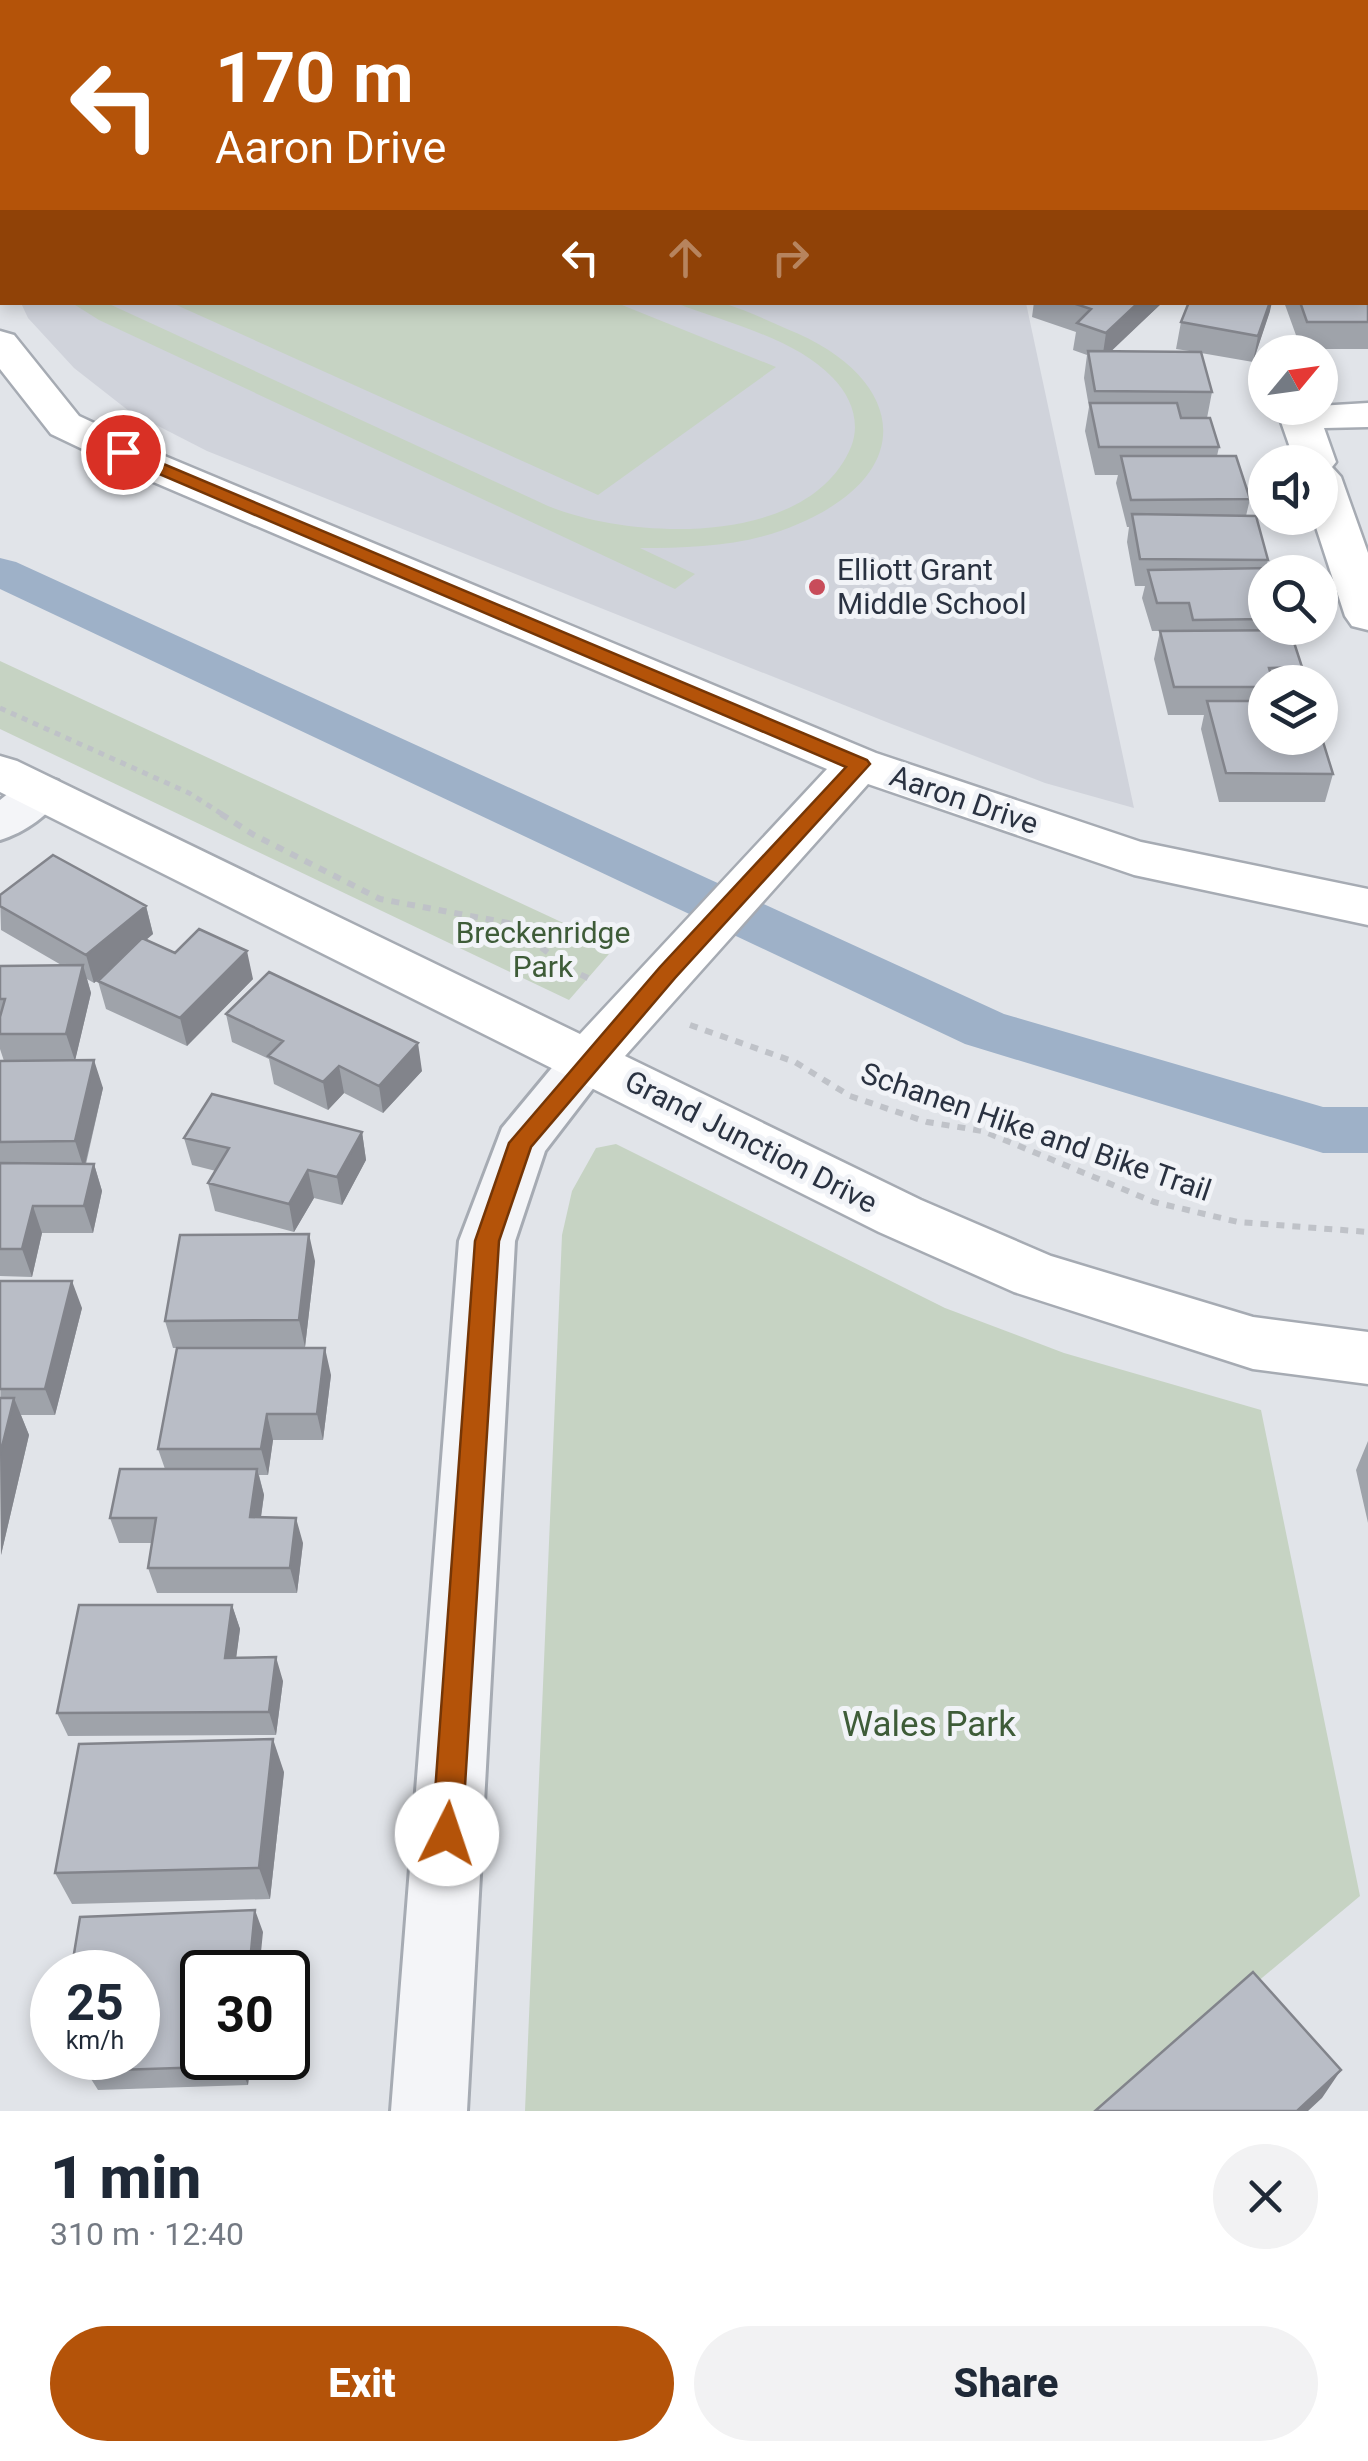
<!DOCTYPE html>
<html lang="en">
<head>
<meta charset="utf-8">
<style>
  body { margin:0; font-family:Roboto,sans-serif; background:#f2f2f3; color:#1f2937; height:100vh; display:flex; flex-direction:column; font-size:38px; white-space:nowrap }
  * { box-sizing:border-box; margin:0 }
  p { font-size:32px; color:#747a83 }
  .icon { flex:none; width:55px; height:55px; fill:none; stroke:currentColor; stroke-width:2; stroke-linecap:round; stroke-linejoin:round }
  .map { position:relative; height:2111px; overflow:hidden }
  .details { display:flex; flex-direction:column; background:#fff; flex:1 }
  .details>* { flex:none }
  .top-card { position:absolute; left:0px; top:0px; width:1370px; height:305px; box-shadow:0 5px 15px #0003; background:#b45309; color:#fff; overflow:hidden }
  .needle { width:65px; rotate:61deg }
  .tools { position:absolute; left:1248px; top:335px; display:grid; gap:20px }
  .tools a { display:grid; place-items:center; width:90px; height:90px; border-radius:50%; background:#fff; box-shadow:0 5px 15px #0003; font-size:50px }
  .speed { position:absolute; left:30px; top:1950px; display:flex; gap:20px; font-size:50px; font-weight:700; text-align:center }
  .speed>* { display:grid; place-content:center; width:130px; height:130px; border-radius:50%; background:#fff; box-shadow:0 5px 15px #0003; line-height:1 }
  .speed small { font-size:25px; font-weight:400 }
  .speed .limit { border:5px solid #111; border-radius:15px; background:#fff; color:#111 }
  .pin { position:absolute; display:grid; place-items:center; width:85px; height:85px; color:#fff; margin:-42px; border:5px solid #fff; border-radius:50%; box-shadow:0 2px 10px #0007 }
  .me { position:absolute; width:110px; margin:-55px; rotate:4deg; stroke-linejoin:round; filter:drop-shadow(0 0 8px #0008) }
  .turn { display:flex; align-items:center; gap:35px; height:210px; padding:0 50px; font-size:45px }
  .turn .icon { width:130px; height:130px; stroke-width:2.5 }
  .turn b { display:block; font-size:70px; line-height:85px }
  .lanes { display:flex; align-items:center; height:95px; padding:0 50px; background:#0003; justify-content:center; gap:50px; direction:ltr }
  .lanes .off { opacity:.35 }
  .round { display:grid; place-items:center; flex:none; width:105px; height:105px; border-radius:52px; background:#f2f2f3 }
  .summary { display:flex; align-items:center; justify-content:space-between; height:170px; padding:0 50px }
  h1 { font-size:60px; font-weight:800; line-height:75px }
  .cta { display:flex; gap:20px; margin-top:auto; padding:20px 50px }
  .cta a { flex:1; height:115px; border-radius:60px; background:#b45309; color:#fff; font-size:40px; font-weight:800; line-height:115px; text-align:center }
  .cta a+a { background:#f2f2f3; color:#1f2937 }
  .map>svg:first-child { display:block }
  .built { fill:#d0d3db }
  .green { fill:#c6d3c3 }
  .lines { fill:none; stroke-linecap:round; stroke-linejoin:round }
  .canal { fill:#9eb1c8; fill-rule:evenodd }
  .street-casing { stroke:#a6abb3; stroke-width:6 }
  .secondary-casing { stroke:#a6abb3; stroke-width:5 }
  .path-far1 { stroke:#bfc2c8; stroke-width:5; stroke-dasharray:6 6; stroke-linecap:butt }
  .path { stroke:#bfc2c8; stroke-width:6; stroke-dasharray:8 8; stroke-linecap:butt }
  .street { fill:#f4f5f8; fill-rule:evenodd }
  .secondary { fill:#fff; fill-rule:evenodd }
  .wall { fill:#9fa3aa }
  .shaded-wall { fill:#82848b }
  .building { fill:#b9bdc6; stroke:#82848b; stroke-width:2.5 }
  .route { fill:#b45309; stroke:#753606; stroke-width:2.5 }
  .poi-dot { fill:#c84c5a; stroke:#f1f3f7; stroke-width:4 }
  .labels { text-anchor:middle; stroke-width:10; stroke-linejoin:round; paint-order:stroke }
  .poi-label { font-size:30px; fill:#2a3241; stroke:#f1f3f7; text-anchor:start }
  .street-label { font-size:30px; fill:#2a3241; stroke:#f1f3f7 }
  .park-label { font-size:30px; fill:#3e5c38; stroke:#f1f3f7 }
  .near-park-label { font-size:35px; fill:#3e5c38; stroke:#f1f3f7 }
</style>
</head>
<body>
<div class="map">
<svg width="1368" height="2111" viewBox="0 0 1368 2111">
  <rect width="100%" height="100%" fill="#e1e4e9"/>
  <!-- built -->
  <path class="built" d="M76,0H961V2H75Z
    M21,303H1026L1134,808L1045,783L889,723L207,451L129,411L74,368L28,318Z"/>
  <!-- green -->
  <path class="green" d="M72,303H107L548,506C631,540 809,548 851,447C861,423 851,396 833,378C795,338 727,323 676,303C691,302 708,300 722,303C744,309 766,320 787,329C903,375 923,471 798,524C748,546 694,548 640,548L695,574L675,589L99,320Z
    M172,303H617L776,367L598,495Z
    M0,661L615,947L569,1000L0,729Z
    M616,1144L945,1308L1064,1353L1261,1410L1360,1896L1103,2111H525L562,1235L572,1191L596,1148Z"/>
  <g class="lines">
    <!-- canal -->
    <path class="canal" d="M0,558L16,562L1004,1014L1323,1107H1368V1153H1323L965,1044L0,589Z"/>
    <defs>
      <path id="street" d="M1115,0H1145L1146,2H1116Z
        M41,776L58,781L64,792C51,814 24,833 0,840V800L24,781Z
        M589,1040L608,1046L615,1060L545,1151L515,1241L467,2111H391L459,1241L502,1128L570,1046Z"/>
      <path id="secondary" d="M2,66V91L0,92V67Z
        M0,331L14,335L79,416L167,457L876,753L1141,842L1368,889V925L1134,875L868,784L625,1056L921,1200L1051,1256L1253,1317L1368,1332V1384L1253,1369L1014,1292L879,1232L0,792V756L17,761L580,1034L827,769L137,475L51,434L0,369Z
        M1368,403V427L1324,428L1336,462L1332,467L1341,477L1368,553V630L1352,626L1345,616L1313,518H1320V462H1295L1279,416L1285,408Z"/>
    </defs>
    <!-- street casing -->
    <use href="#street" class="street-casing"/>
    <!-- secondary casing -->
    <use href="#secondary" class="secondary-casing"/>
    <!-- path-far1 -->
    <path class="path-far1" d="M0,708L189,793L225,816"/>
    <!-- path -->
    <path class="path" d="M221,814L254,835L380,899L508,923L573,971L592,980
      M690,1025L795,1062L850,1096L927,1122L983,1131L1154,1202L1238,1222L1368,1232"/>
    <!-- street -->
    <use href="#street" class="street"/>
    <!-- secondary -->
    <use href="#secondary" class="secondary"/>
  </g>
  <!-- wall -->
  <path class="wall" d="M1182,0H1368V42V2H1182Z
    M1368,290V349H1301L1284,302H1368Z
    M1034,302H1163L1110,351L1196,352L1176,349L1181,322L1270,311L1253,362L1201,353L1212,392L1207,418L1219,447L1217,456L1250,499L1246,516L1268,560L1265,572V628H1287L1286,630L1302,667L1298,682H1265V738L1333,774L1325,802H1219L1201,729L1204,715H1168L1154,659L1160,631H1152L1142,598L1145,586H1135L1127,542L1129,527H1127L1116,483L1118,475H1095L1085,431L1089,407L1084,378L1087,355L1073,350L1076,332L1032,317Z
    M0,895L146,906L153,934L146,940L175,953L253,979L187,1046L106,1009L98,981L105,974L94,983L87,979L91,993L75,1060L103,1088L86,1164H94L102,1191L93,1233H42L32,1277L0,1276V1061H4L0,1049V966H63L1,930Z
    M226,1014L422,1071L383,1113L344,1093L328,1110L274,1084L269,1059L232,1042Z
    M362,1132L366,1160L342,1205L314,1198L294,1232L215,1211L208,1183L216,1171L192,1165L184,1138Z
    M315,1261L305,1347L173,1348L165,1321Z
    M0,1281L82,1308L55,1415H21L29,1435L1,1555Z
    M331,1375L323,1440H273L268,1475H259L264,1495L261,1518L303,1543L297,1593H157L148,1568L152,1543H119L110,1518L165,1469L158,1449Z
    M1368,1441V1523L1356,1470Z
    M232,1605L240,1629L236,1657L283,1681L276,1735L68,1736L57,1713Z
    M284,1772L270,1899L72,1904L55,1873Z
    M263,1932L202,2058H251L248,2085L98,2090L86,2071Z"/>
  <!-- shaded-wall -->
  <path class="shaded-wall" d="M1139,302H1163L1102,360L1106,333Z
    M1270,302H1272L1270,311L1253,362L1258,336Z
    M146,906L153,934L94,983L86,955Z
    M247,951L253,979L187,1046L180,1018Z
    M83,965L91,993L75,1061L66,1034Z
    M418,1043L422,1071L383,1113L379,1086Z
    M94,1060L103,1088L84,1169L75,1141Z
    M339,1066L344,1093L328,1110L323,1082Z
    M362,1132L366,1160L342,1205L337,1177Z
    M94,1164L102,1191L93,1233L84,1206Z
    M308,1170L314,1198L294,1232L289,1204Z
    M33,1206L42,1233L32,1277L22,1249Z
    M309,1234L315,1261L305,1347L299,1320Z
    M72,1281L82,1308L55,1415L45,1389Z
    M325,1348L331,1375L323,1440L317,1414Z
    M14,1398L29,1435L1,1555L0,1455Z
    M267,1414L273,1440L268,1475L261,1449Z
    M257,1469L264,1495L257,1543L250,1517Z
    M296,1518L303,1543L297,1593L290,1568Z
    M232,1605L240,1629L233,1682L225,1658Z
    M276,1657L283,1681L276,1735L269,1712Z
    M273,1739L284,1772L270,1899L259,1868Z
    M255,1910L263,1932L259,1972H249Z
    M240,2058H251L248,2085L239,2066Z
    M1341,2070L1322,2098L1308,2111H1297Z"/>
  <!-- building -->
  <path class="building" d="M1000,0H1079L1080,2H1000Z
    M1194,0H1252L1253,2H1195Z
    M1266,0H1325L1326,2H1267Z
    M1337,0H1368V18V2H1338Z
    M1368,290V322H1307L1300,302H1368Z
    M1070,302H1139L1106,333L1077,323L1091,309Z
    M1189,302H1270L1258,336L1181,322Z
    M1088,351L1201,352L1212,392L1095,391Z
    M1090,403H1177L1181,418H1210L1219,447H1099Z
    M1121,456H1236L1250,499L1131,500Z
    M1132,514L1256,516L1268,560L1140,559Z
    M1271,568L1273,572H1265V619L1193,620L1189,603H1157L1148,570Z
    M1290,630L1302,667L1269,668L1273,682H1265V687H1174L1160,631Z
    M1207,701H1265V738H1320V732L1333,774L1226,773Z
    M53,855L146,906L86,955L0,906V895Z
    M199,929L247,951L180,1018L98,981L142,938L175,953Z
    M83,965L66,1034H0V1017L5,999H0V966Z
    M269,972L418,1043L379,1086L339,1066L323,1082L268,1056L283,1041L226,1014Z
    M94,1060L75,1141L0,1142V1061Z
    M212,1094L362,1132L337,1177L308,1170L289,1204L208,1183L229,1148L184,1138Z
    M0,1163L94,1164L84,1206H33L22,1249H0Z
    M309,1234L299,1320L165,1321L180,1235Z
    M0,1281H72L45,1389H0Z
    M177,1348H325L317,1414H267L261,1449H158Z
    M0,1398H14L0,1455Z
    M120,1469H257L250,1517L296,1518L290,1568H148L156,1518H110Z
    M79,1605H232L225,1658L276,1657L269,1712L57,1713Z
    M273,1739L259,1868L55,1873L79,1744Z
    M255,1910L249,1972H202V2058H240L239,2066L86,2071L89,2058H138V1972H71L80,1917Z
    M1253,1972L1341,2070L1297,2111H1095Z"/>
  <!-- route -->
  <path class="route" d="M123,447L867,760L870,764L675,978L531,1147L499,1241L462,1834L458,1844L447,1849L437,1844L432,1834L475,1241L509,1143L660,967L846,767L117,456L114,452Z"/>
  <!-- markers -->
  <circle class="poi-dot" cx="817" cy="587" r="10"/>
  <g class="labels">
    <!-- poi labels -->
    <g class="poi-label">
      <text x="837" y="580">Elliott Grant<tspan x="837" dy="34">Middle School</tspan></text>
    </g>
    <!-- street labels -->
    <g class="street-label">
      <text transform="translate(964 800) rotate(19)" y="10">Aaron Drive</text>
      <text transform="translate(1036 1132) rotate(19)" y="10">Schanen Hike and Bike Trail</text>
      <text transform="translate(751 1142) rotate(27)" y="10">Grand Junction Drive</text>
    </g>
    <!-- park labels -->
    <g class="park-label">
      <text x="543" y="943">Breckenridge<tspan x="543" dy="34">Park</tspan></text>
    </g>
    <!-- near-park labels -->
    <g class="near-park-label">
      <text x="929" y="1736">Wales Park</text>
    </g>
  </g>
</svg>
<div class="tools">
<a><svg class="needle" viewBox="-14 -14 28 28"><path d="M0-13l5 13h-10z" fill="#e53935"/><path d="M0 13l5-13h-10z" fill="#747a83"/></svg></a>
<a><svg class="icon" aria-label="sound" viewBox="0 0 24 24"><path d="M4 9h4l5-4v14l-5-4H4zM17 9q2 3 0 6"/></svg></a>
<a><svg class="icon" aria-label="search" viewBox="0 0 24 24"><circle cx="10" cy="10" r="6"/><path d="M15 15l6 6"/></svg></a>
<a><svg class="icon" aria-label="layers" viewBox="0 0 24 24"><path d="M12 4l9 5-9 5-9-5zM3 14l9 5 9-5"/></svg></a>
</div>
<div class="speed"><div>25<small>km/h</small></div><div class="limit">30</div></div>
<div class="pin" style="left:123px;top:452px;background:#d93025"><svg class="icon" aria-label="arrive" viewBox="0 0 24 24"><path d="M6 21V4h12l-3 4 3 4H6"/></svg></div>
<svg class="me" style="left:447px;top:1834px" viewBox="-20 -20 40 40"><circle r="19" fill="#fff"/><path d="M0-13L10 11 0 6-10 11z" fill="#b45309"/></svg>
<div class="top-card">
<div class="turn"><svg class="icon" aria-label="left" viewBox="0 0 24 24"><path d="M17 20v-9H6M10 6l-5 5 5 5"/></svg><div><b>170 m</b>Aaron Drive</div></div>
<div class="lanes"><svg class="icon" aria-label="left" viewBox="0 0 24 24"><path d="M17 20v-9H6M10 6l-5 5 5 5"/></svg><svg class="icon off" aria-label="ahead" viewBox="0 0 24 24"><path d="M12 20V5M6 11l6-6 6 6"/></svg><svg class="icon off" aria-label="right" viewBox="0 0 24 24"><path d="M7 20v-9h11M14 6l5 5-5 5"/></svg></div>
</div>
</div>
<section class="details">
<div class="summary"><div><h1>1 min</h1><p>310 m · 12:40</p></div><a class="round"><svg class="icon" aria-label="close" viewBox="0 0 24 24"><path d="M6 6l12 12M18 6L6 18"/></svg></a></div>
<div class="cta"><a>Exit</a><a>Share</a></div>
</section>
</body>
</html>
